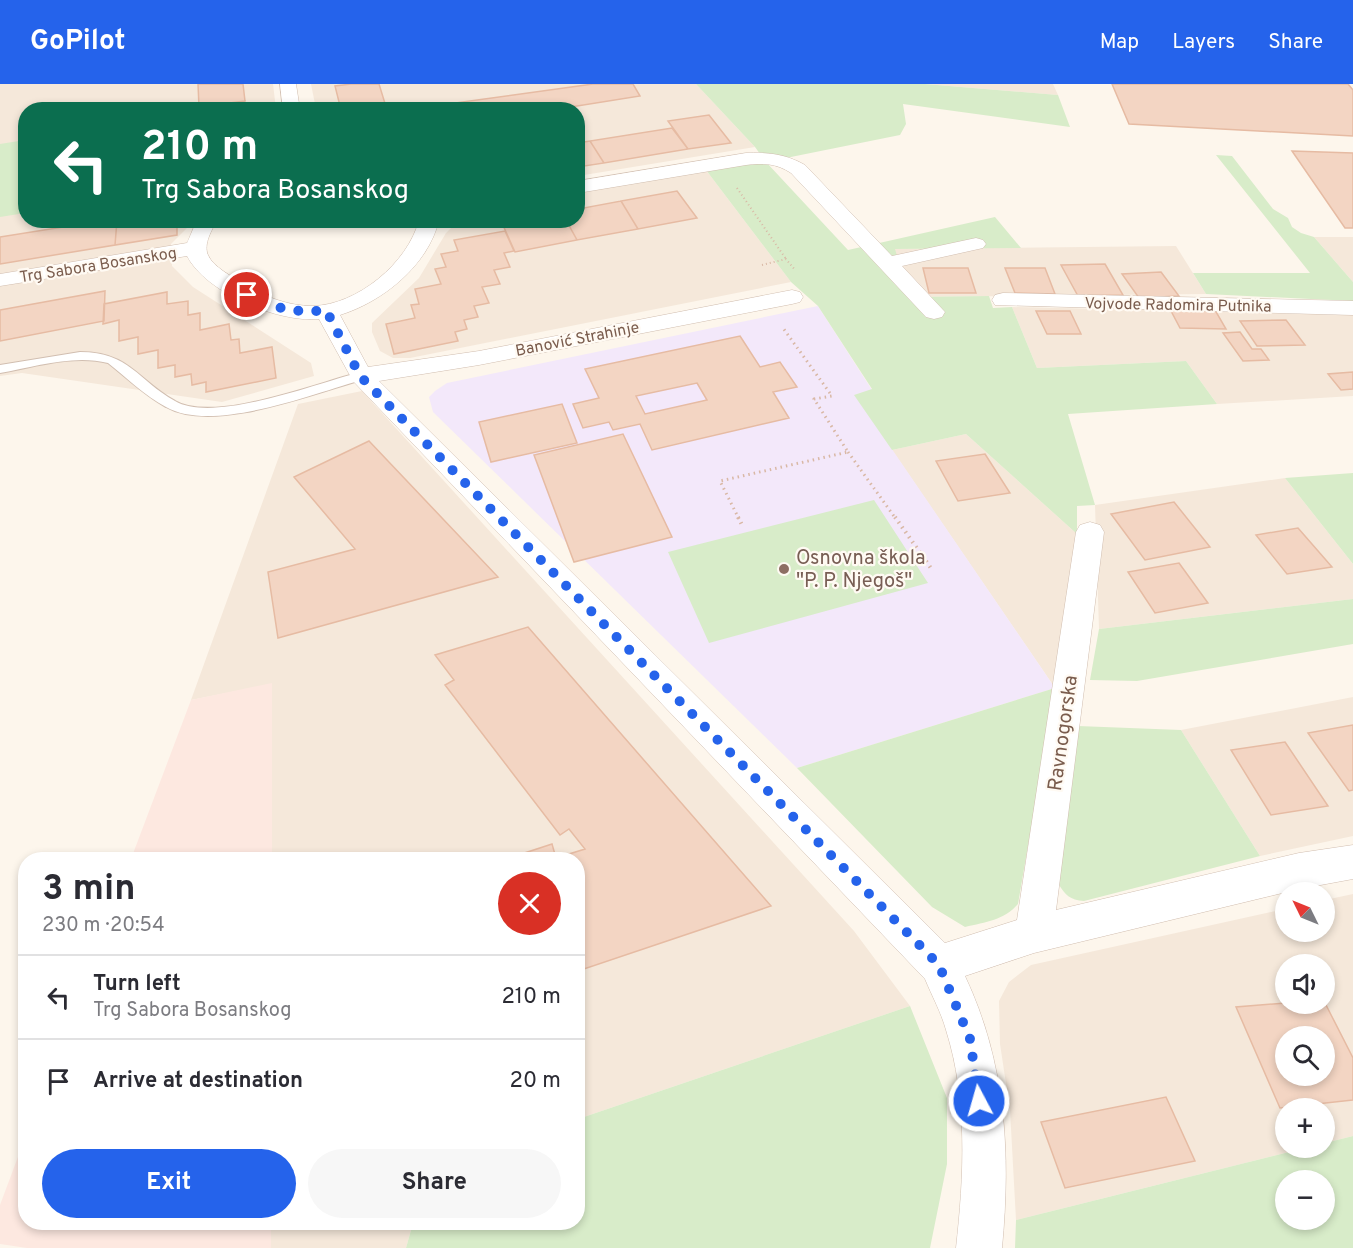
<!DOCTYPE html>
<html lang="en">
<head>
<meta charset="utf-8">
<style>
  body { margin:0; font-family:Overpass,sans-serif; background:#f7f7f7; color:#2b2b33; height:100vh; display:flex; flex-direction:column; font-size:22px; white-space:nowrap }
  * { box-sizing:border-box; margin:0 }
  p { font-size:20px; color:#7c7c81 }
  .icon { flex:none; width:33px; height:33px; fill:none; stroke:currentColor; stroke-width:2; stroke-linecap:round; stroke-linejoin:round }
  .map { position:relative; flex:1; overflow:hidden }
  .side { position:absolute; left:18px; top:768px; width:567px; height:378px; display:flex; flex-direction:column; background:#fff; border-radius:24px; box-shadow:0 3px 9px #0003 }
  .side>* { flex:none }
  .hud { position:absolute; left:18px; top:18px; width:567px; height:126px; border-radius:24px; box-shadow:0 3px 9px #0003; background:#0b6e4f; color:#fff; overflow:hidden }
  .needle { width:39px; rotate:313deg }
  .buttons { position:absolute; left:1275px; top:798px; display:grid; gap:12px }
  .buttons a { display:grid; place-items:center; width:60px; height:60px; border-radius:50%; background:#fff; box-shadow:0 3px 9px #0003; font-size:30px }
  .pin { position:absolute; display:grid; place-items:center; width:51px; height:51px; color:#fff; margin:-26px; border:3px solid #fff; border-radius:50%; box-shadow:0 2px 6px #0007 }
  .me { position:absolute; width:66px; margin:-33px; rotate:354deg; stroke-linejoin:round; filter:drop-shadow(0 0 4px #0008) }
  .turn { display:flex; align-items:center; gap:21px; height:126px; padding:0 24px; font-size:27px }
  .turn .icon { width:78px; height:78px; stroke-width:2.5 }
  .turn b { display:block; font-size:42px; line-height:51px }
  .round { display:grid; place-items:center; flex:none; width:63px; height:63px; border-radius:32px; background:#f7f7f7 }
  .head { display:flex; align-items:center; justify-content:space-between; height:102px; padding:0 24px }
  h1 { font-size:36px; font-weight:700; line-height:45px }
  .button { display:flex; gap:12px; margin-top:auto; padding:12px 24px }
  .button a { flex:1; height:69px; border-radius:36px; background:#2563eb; color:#fff; font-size:24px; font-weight:700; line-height:69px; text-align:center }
  .button a+a { background:#f7f7f7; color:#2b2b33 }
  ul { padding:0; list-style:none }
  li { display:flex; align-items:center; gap:18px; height:84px; padding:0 24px; border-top:2px solid #e1e1e2 }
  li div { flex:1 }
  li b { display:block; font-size:22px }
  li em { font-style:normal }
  header { display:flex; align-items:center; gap:36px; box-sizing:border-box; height:84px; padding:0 30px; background:#2563eb; color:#fff }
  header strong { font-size:28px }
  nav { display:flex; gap:33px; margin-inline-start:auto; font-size:21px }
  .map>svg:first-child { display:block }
  .residential { fill:#f5e8da; fill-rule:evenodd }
  .commercial { fill:#fde8e0 }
  .education { fill:#f3e8fa }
  .green { fill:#d8ecc9; fill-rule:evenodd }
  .building { fill:#f3d5c3; stroke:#e6bba3; stroke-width:1.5; fill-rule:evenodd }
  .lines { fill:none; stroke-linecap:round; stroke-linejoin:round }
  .lane-casing { stroke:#d1beb0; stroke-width:2 }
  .street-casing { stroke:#d1beb0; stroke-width:1 }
  .path-far2 { stroke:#d9b8a5; stroke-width:2; stroke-dasharray:1 3; stroke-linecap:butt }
  .path-far1 { stroke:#d9b8a5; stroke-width:3; stroke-dasharray:1.5 4; stroke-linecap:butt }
  .path { stroke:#d9b8a5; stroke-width:4; stroke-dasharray:1.5 4.5; stroke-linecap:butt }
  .lane { fill:#fff; fill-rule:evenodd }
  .street { fill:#fff; fill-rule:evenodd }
  .route { stroke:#2563eb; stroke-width:10; stroke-dasharray:0 18 }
  .education-dot { fill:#8d6e63; stroke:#fffaf3; stroke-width:2 }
  .labels { text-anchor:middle; stroke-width:4.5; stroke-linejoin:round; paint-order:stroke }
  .far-street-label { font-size:16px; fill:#7a5c4d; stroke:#fffaf3 }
  .education-label { font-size:20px; fill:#785e54; stroke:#fffaf3; text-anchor:start }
  .street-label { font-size:20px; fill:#7a5c4d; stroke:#fffaf3 }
</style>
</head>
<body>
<header>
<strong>GoPilot</strong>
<nav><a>Map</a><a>Layers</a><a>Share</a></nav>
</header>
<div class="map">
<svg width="1353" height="1164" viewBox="0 0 1353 1164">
  <rect width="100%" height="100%" fill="#fdf6ec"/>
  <!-- residential -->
  <path class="residential" d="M0,0H273L276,25L26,26V136L194,137L171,160L172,182L193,203L311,279L314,292L222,318L22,289L0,292Z
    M311,0H696L755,63L578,92V26L316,25Z
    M925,0H1053L1058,11Z
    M706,86L791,198L410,274H393L380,267L372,248V239L419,194L446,149L458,137L578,136V108Z
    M1314,153H1353V198Z
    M1176,162L1206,210L909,213L894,165Z
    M1012,223L1353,231V312L1217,320L1186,277L1037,284Z
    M362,307L854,847L910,922L578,1035V776L272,775V600L191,616L298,320Z
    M966,350L1077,450L1055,604L892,366Z
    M1285,394L1353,480V515L1099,545L1095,421Z
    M1353,613V752L1260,772L1181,646Z
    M1353,810V1052L1325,1059L1324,1024H1286V1064H1305L1016,1136L1010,1026L1000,960L999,917L1009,898L1031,881L1285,825L1286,848H1324L1325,816ZM1286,880H1324V920H1286ZM1286,952H1324V992H1286Z
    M271,1139V1138L413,1139L406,1164H271Z"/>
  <!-- commercial -->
  <path class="commercial" d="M272,599V775H131L191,616Z
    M25,1054L26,1138L271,1139V1164H27L0,1160V1121Z"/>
  <!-- education -->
  <path class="education" d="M818,222L872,306L855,311L1055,604L797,684L433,328L429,313L435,307L447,299Z"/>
  <!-- green -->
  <path class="green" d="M696,0H925L1058,11L1070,43L903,20L906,40L900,51L766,78L848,166L995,133L1021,164L895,165L909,213L989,212L993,224L1012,223L1037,284L1186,277L1217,320L1068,330L1095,421L1077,422V450L966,350L892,366L854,311L872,305L818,222L791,198L706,86L765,77L755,63Z
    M25,56V129L0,133V60Z
    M1216,71L1232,72L1273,125L1288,134L1292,143L1301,149L1314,153L1353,198V217L1206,210L1193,189H1310Z
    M1353,389V480L1285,394Z
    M874,416L928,499L709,559L668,468Z
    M1353,515V560L1137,597L1090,596L1099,545Z
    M1055,604L1018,820C1004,836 986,838 965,843L932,823L797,684Z
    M1078,642L1181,646L1260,772L1084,817C1070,816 1065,811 1058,799Z
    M910,922L947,1014V1080L930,1164H406L413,1139L578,1138V1035Z
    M1353,1052V1164H1015L1016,1136L1305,1064H1324L1325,1059ZM1286,1096H1324V1136H1286Z"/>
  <!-- building -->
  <path class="building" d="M198,0H243L245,17L199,23Z
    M351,0H379L387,26H341L335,2Z
    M593,0H633L640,12L552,26H442L440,21Z
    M1112,0H1348L1353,6V52L1129,40Z
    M245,17V26H199V23Z
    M709,31L731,59L688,65L668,37Z
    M672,44L688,65L604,79L590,57Z
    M590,57L604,79L578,83V59Z
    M1292,67L1353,69V144H1345Z
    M677,107L697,134L638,145L621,117Z
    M621,117L638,145L577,156L566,136H578V125Z
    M107,136H117L115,161L0,180V153Z
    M177,136V151L115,161L117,137Z
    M514,136H566L577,156L515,168L502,139Z
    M505,147L514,167L504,169L510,183L494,186L500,200L482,203L489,219L474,222L478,233L464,236L467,245L455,248L458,257L394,270L386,240L415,234L411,221L419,220L415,205L441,200L435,185L446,183L441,170L458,167L454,156Z
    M1105,180L1123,211L1078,212L1061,181Z
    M923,184H968L976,209H929Z
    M1005,184H1045L1055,210L1015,209Z
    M1161,188L1179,212L1139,214L1122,190Z
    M105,207L104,237L0,257V226Z
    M167,208V220L188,217V231L200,229V246L229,240L231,256L239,255L240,269L272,263L276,294L206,308V298L192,301L191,290L175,293V281L158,284V266L138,270V253L119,257V236L103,240L104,220Z
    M1170,225L1215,226L1226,245L1180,244Z
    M1036,227H1070L1081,250H1047Z
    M1286,236L1305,261L1257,262L1240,237Z
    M1240,248L1252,265H1261L1269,276L1243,277L1223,249Z
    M740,252L760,283L780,278L797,303L773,308L789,334L652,366L640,340L613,346L609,338L583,344L573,320L599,314L585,285ZM697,299L707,316L645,330L636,312Z
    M1353,288V305L1341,306L1328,290Z
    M562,320L577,359L491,378L479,338Z
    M623,350L672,453L574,478L534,371Z
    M369,357L498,493L278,554L268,488L355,465L294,393Z
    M985,370L1010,409L958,417L936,377Z
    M1174,418L1210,463L1145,476L1111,430Z
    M1298,444L1332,483L1287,490L1256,451Z
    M1179,479L1208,519L1155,529L1128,488Z
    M528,543L771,822L578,887V776H503L552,760L556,774L585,765L569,745L560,751L445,601L454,596L435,571Z
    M1353,641V706L1349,707L1308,649Z
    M1285,658L1328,722L1271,731L1231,666Z
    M1324,917L1353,974V1016L1280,1024L1236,923L1286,919L1324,920ZM1286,952H1324V992H1286Z
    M1166,1013L1195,1077L1065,1104L1041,1038Z"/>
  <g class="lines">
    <defs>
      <path id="lane" d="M80,268C130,268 137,296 175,317C214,340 317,299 361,288L367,292L365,295C315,309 213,350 166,323C145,312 126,293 108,279C74,270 34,283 0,289V281Z"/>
      <path id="street" d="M280,0H296L300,26H283Z
        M746,69C767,68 786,70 805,81L892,172L976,154L983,156L986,160L983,164L902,182L945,228L942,233L934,235L926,233L791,89C776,79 763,79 746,81L578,109V97Z
        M197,136H217C212,146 203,160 208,171C213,183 233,193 244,200C265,213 288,222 313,222C357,221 408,179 419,136H439C428,182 382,218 340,231L368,283L479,267L792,206L800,208L803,213L800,218L792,220L479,281L379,297L945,859L1017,836L1076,448L1080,441L1090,438L1100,441L1104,448L1056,826L1299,769L1353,761V795L1299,805L1034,869L965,892C1006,979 1011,1069 1002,1164H956C964,1093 968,1015 946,946C941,928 932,912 925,895L353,297L319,235C279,239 206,209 187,172L0,202V190L187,159Z
        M1003,209L1353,217V231L995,221L992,216L995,211Z"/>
    </defs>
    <!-- lane casing -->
    <use href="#lane" class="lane-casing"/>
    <!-- street casing -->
    <use href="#street" class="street-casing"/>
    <!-- path-far2 -->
    <path class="path-far2" d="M737,104L786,175
      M762,181L786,175L795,186"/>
    <!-- path-far1 -->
    <path class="path-far1" d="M848,368L896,435
      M739,435L720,397L848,368L814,315L832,312L783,244"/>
    <!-- path -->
    <path class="path" d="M738,433L743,443
      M895,433L933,487"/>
    <!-- lane -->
    <use href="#lane" class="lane"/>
    <!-- street -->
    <use href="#street" class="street"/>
  </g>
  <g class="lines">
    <!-- route -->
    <path class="route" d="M247,211C272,224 298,230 326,226L360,292L939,881L970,955L979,1017"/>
  </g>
  <!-- markers -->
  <circle class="education-dot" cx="784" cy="485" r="6"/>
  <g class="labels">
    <!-- far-street labels -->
    <g class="far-street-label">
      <text transform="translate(98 180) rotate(-9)" y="6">Trg Sabora Bosanskog</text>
      <text transform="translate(1178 220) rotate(1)" y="6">Vojvode Radomira Putnika</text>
      <text transform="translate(577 254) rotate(-11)" y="6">Banović Strahinje</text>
    </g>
    <!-- education labels -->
    <g class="education-label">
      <text x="796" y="480">Osnovna škola<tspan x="796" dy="23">"P. P. Njegoš"</tspan></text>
    </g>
    <!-- street labels -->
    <g class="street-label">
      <text transform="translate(1062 649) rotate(-82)" y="7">Ravnogorska</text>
    </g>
  </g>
</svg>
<div class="buttons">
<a><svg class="needle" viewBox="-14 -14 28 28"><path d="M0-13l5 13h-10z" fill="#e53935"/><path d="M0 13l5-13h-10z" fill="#7c7c81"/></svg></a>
<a><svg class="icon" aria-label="sound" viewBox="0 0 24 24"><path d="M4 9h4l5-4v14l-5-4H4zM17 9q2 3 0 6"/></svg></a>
<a><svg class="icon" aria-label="search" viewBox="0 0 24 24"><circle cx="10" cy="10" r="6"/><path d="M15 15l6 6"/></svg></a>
<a>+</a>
<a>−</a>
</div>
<div class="pin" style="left:247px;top:211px;background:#d93025"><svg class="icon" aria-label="arrive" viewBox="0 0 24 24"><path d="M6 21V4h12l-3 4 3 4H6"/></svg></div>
<svg class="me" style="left:979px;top:1017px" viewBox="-20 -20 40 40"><circle r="17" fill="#2563eb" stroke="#fff" stroke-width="3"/><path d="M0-11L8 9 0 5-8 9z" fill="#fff"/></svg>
<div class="hud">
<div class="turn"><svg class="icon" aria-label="left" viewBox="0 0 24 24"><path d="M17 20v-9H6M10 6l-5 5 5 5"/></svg><div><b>210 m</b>Trg Sabora Bosanskog</div></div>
</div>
<section class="side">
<div class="head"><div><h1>3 min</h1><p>230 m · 20:54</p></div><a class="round" style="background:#d93025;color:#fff"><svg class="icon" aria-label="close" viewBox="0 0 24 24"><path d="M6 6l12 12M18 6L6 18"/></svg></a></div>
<ul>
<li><svg class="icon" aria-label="left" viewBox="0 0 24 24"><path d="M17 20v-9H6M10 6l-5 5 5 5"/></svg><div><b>Turn left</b><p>Trg Sabora Bosanskog</p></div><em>210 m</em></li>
<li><svg class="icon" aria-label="arrive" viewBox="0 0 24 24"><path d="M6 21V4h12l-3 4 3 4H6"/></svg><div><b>Arrive at destination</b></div><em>20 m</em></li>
</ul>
<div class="button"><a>Exit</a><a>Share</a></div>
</section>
</div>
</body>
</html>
